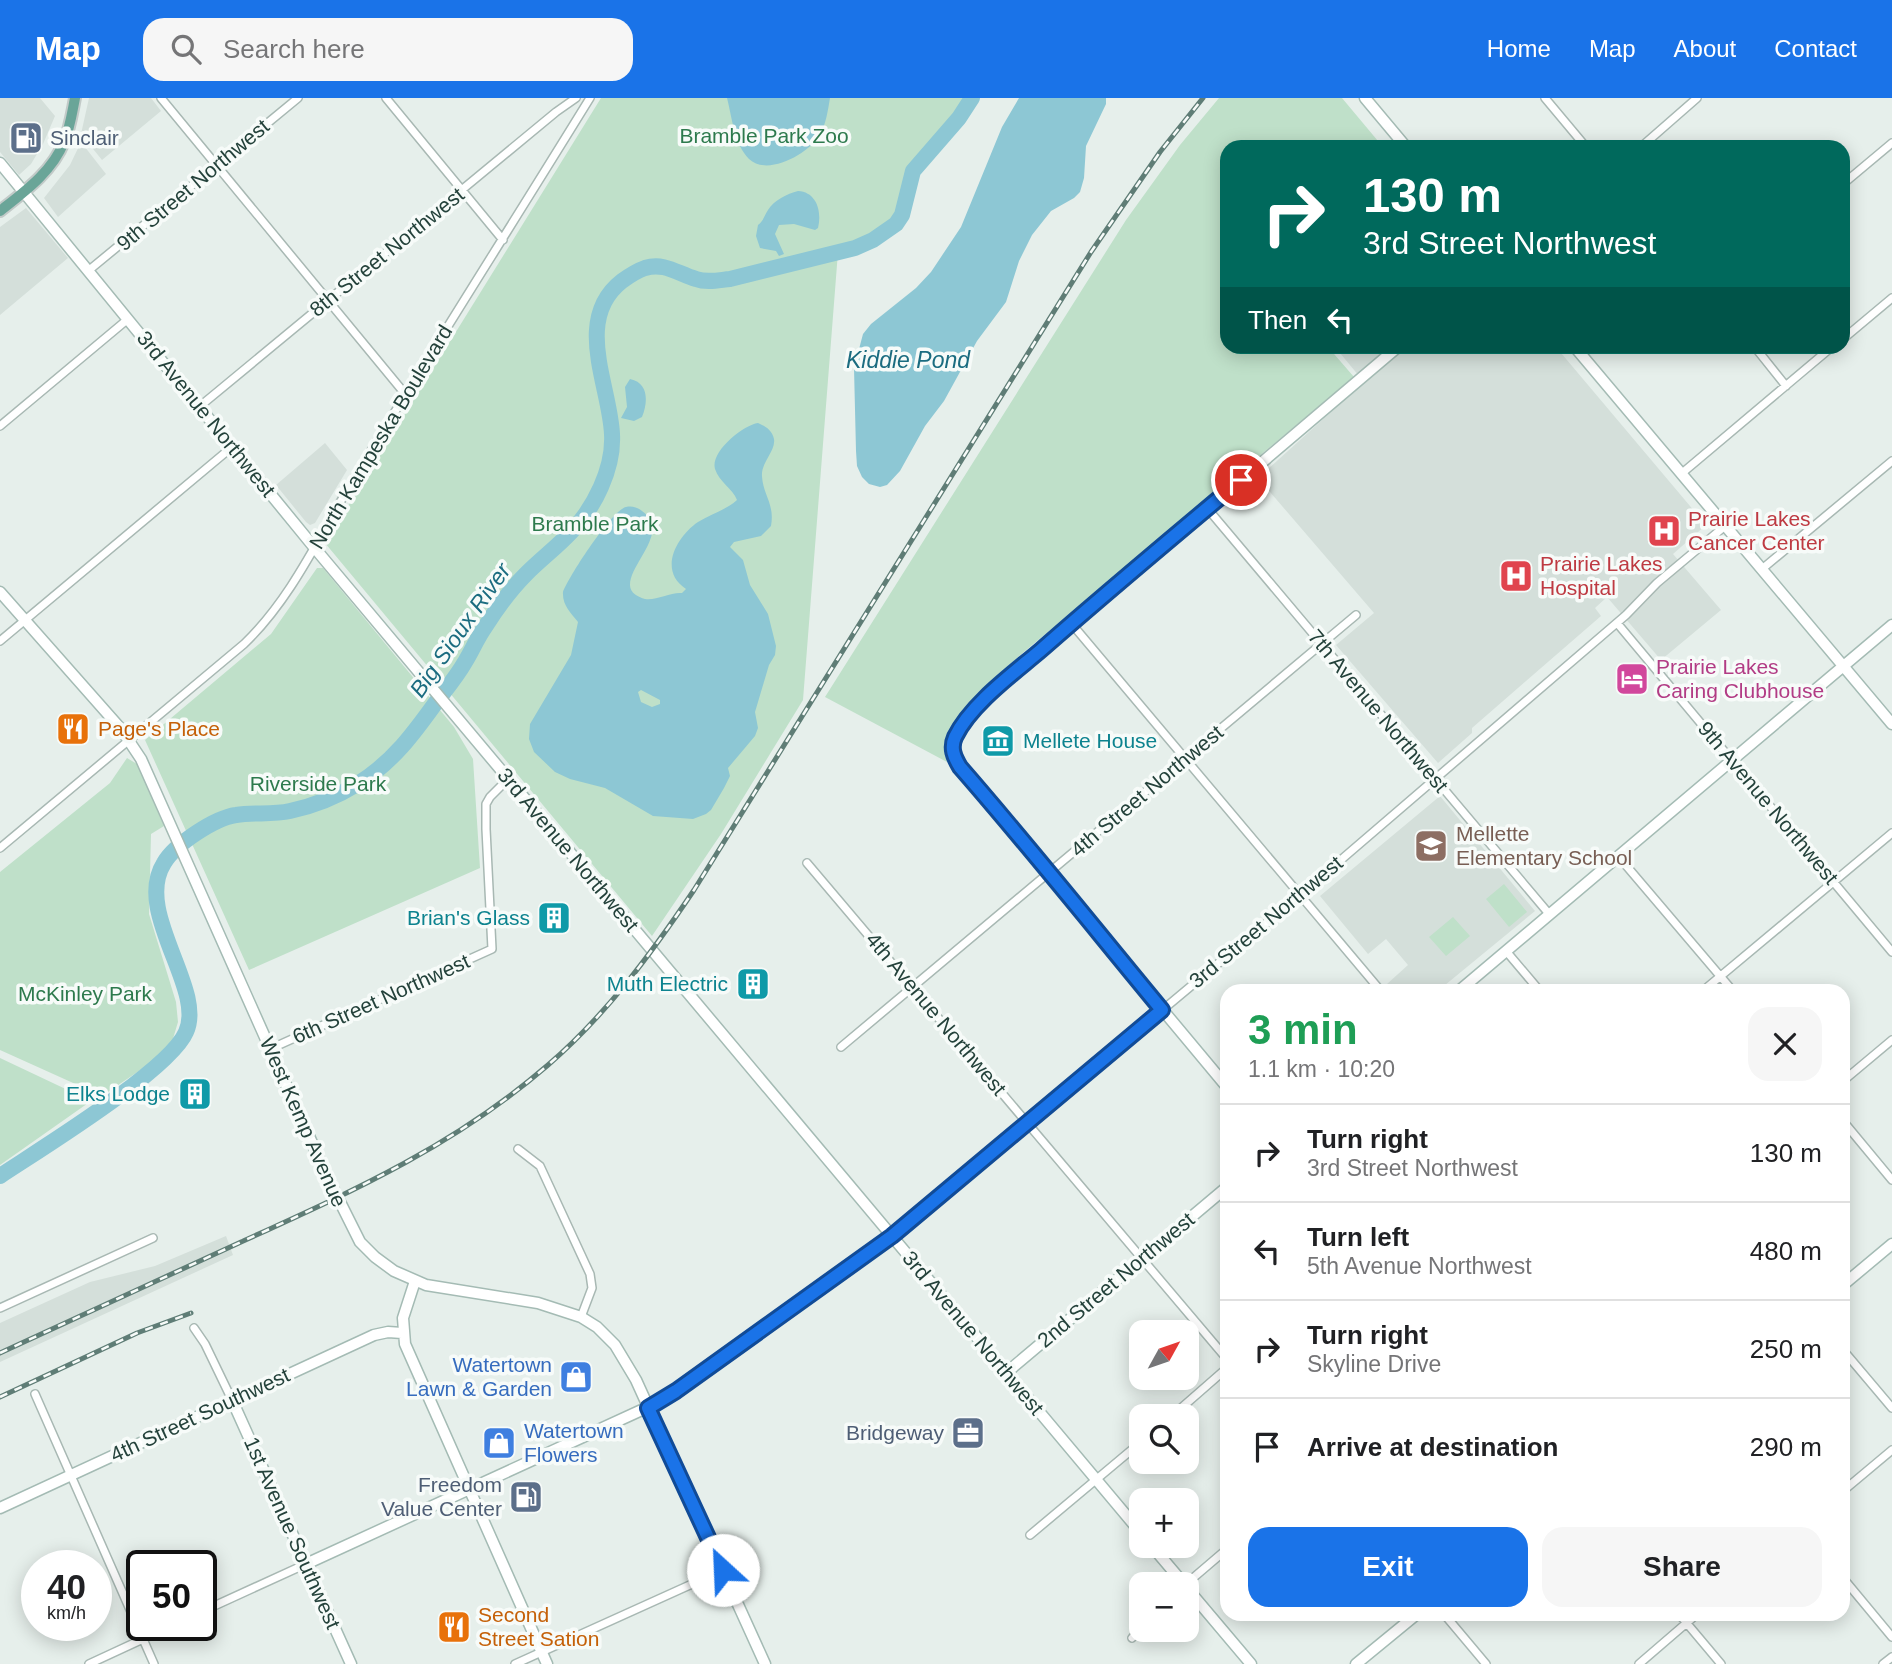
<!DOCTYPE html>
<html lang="en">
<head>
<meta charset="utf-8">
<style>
  body { margin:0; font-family:Helvetica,sans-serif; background:#f6f6f6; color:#202124; height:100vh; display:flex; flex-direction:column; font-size:26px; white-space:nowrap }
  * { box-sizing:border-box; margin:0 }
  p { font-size:23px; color:#757577 }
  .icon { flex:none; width:38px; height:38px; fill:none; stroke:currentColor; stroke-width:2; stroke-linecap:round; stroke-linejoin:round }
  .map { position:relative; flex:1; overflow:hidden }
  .sheet { position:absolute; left:1220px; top:886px; width:630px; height:637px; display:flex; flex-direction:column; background:#fff; border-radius:21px; box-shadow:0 4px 18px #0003 }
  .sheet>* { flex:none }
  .banner { position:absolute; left:1220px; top:42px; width:630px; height:214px; border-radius:21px; box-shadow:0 4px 18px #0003; background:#00695c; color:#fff; overflow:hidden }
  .needle { width:46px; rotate:50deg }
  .tools { position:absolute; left:1129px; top:1222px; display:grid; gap:14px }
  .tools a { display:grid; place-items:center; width:70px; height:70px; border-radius:14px; background:#fff; box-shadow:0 4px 18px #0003; font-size:35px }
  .speed { position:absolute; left:21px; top:1452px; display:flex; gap:14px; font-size:35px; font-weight:700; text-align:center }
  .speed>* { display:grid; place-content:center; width:91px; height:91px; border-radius:50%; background:#fff; box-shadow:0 4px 18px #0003; line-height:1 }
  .speed small { font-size:18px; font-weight:400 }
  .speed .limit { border:4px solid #111; border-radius:10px; background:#fff; color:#111 }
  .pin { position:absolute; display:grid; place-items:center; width:60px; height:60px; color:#fff; margin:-30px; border:4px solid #fff; border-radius:50%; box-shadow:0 2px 7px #0007 }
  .me { position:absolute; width:77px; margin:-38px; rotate:335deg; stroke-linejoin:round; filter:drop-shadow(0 0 5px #0008) }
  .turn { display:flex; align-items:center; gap:24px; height:147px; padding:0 28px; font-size:32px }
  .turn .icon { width:91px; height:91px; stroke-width:2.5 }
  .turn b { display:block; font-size:49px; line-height:60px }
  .then { display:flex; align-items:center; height:66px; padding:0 28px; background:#0003; gap:14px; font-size:26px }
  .round { display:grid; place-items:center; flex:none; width:74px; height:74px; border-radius:21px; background:#f6f6f6 }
  .overview { display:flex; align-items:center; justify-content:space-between; height:119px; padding:0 28px }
  h1 { font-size:42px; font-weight:700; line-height:52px; color:#1e9e55 }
  .action { display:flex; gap:14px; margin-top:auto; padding:14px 28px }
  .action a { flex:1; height:80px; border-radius:21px; background:#1a73e8; color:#fff; font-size:28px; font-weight:700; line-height:80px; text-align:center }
  .action a+a { background:#f6f6f6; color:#202124 }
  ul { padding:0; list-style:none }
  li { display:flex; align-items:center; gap:21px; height:98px; padding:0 28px; border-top:2px solid #e0e0e0 }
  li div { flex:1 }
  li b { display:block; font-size:26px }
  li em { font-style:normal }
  header { display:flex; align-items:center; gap:42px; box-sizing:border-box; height:98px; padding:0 35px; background:#1a73e8; color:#fff }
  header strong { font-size:33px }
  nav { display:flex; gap:38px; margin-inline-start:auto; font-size:24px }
  .search { width:490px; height:63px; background:#f6f6f6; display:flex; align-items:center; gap:18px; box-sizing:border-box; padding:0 24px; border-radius:21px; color:#757577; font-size:26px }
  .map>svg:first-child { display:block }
  .built { fill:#d4dfda }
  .green { fill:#bfe0c9 }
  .water { fill:#8dc7d4; fill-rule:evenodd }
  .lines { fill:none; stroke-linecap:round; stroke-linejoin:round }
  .river { stroke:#8dc7d4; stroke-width:16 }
  .street-casing { stroke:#a8b8b3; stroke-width:10 }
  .secondary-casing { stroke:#a4bbb4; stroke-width:13 }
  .primary-casing { stroke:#c2cac8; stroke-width:14 }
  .street { stroke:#fff; stroke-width:7 }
  .secondary { stroke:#fff; stroke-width:10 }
  .primary { stroke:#6aa598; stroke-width:10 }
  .rail-casing { stroke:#5f7d76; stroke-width:5 }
  .rail { stroke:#f7fbf9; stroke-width:2.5; stroke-dasharray:8; stroke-linecap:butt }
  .route-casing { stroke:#114b97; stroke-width:18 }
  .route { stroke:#1a73e8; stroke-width:12 }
  .labels { text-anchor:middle; stroke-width:7; stroke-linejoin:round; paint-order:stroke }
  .park-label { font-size:21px; fill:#2d7a4d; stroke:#f7fbf9 }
  .service-label { font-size:21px; fill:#4e5e75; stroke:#f7fbf9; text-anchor:end }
  .street-label { font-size:21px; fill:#24423b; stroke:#f7fbf9 }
  .health-label { font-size:21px; fill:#be3a42; stroke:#f7fbf9; text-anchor:start }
  .hotel-label { font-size:21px; fill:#b23c85; stroke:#f7fbf9; text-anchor:start }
  .food-label { font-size:21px; fill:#c56008; stroke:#f7fbf9; text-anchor:start }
  .culture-label { font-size:21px; fill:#0d838f; stroke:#f7fbf9; text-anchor:end }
  .education-label { font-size:21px; fill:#785e54; stroke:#f7fbf9; text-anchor:start }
  .shop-label { font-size:21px; fill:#366cbe; stroke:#f7fbf9; text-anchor:end }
  .water-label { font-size:23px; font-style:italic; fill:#1b6c80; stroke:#f7fbf9 }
</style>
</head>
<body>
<header>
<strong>Map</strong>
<div class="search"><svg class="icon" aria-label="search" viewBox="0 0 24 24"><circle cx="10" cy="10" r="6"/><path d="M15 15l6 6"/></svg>Search here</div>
<nav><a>Home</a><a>Map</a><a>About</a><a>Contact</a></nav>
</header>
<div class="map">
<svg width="1892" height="1566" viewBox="0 0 1892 1566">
  <rect width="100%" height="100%" fill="#e6efeb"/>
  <!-- built -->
  <path class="built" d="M0,0H40L55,18L43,46L31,66L19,77L0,54Z
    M89,0H151L161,13L102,62L81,36Z
    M81,44L106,76L58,119L44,100L70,67Z
    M26,110L68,160L0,217V129Z
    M1335,249H1556L1706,427L1673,456L1721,512L1661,562L1607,499L1595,510L1601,518L1472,630V635L1438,665L1336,547L1374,515L1258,380L1364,284Z
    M325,345L347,372L315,425L310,427L306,424L276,387Z
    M1440,698L1535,813L1439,892H1392L1387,886L1408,867L1386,841L1368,856L1320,798Z
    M226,1138L233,1157L0,1264V1225L90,1184L155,1168Z"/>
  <!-- green -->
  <path class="green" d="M601,0H972C957,28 931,45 915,71C908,82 908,95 905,107C897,137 865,148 838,154L803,602L721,736L652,838L325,445Z
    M1219,0H1342L1383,49H1227V248L1328,249L1354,279L1025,553C999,576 954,612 946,647C945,652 947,659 947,664L825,599L1126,122L1180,47Z
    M317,470H323L454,629L473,661L480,770L249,872L145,642L271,536Z
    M127,660L137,666L164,728L151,736L149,816L176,904L178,924L172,944L164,956L102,998L0,952V774L110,685Z
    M1504,786L1527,814L1509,829L1486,801Z
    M1453,819L1470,838L1446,858L1429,839Z
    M0,960L91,1003L0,1067Z"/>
  <!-- water -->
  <path class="water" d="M727,0H830C828,12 826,26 820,37C809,55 768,79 749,61C734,46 732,19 727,0ZM798,35L802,40L795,46L783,48L780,45L782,40Z
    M1019,0H1106V6L1086,48L1084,80L1080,94L1074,100L1051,113L1032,137L1019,163L1006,204L977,243L944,303L925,328L900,373L887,387L880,389L869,386L862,379L857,368L856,353L854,270L863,236L871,226L916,190L931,174L961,129L1002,29Z
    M798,93C817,94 822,114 818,130L815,132L794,126L779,127L775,136L784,156L779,158L776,153L760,150L756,138L758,127C764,122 764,118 768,112C774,102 787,96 798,93Z
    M630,281C649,285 648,304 642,319L634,323L621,320L627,309L625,289Z
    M758,325C765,328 772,332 774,341C776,353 761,364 762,378C763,397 775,406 771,428L761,438L734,444L730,449L743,462L750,487L768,516L776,548L775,557L769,567L755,614L758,630L755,638L728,670L730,678L724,690L711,712L706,716L693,721L653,718L605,690L570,681L555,674L534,654L529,641L530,626L571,557L578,524C571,515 562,507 563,494C569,478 612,412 626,409C638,406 648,417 653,426C654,449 630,469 630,487C630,495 638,499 645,501C656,503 670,494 682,495L686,491C658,473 676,439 698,424C711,416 726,412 737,402C733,391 719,384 715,371C710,354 743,327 758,325ZM641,592L660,602V606L652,609L641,604L638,594Z"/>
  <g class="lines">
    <!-- river -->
    <path class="river" d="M0,1078C39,1052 170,972 186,934C206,891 133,814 164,765C175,746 215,720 236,717C254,714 272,717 290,713C314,708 338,698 359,685C393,664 414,635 437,603C447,590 457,578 465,564C472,553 477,540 485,529C497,510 511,491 526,476C541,461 557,449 571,434C594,410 614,371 612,336C610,288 573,221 622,183C629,178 636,173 645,170C665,164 678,176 696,181C707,185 719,182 730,181L855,150L873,142L896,126L902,117L913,73L959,20L972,0"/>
    <defs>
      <path id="street" d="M161,0L406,297
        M386,0L503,142
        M1545,0L1586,49
        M1641,49L1697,0
        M1843,86L1892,45
        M88,173L298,0
        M1843,241L1892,200
        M1754,248L1786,288
        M199,309L556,14L576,0
        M0,328L128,221
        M1681,376L1833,248
        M1207,410L1550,817
        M1762,471L1892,363
        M1071,525L1380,892
        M1617,525L1892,854
        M0,543L232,349
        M0,750L244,546C294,498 322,432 358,374C434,249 513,125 590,0
        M1618,758L1732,892
        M807,765L1227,1261
        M1506,853L1539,892
        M1704,892L1892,735
        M841,949L1356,517
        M270,951L492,851L486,731V706L490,699L509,680
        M1843,983L1892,942
        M1843,1023L1892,1082
        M518,1051L540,1068L590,1176L592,1190L581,1219
        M892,1138L1300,797L1626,517L1657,485L1725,428
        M0,1210L153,1140
        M194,1230L205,1246L232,1302
        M1843,1252L1892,1310
        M35,1296L154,1566
        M1172,1318L1227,1270
        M1843,1393L1892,1352
        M1030,1437L1141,1344
        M1843,1480L1892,1539
        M1186,1486L1227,1451
        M201,1514L306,1466
        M1444,1516L1486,1566
        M1679,1516L1721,1566
        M1132,1540L1141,1530
        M89,1566L171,1528
        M515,1566L723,1472
        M1639,1566L1697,1516
        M1883,1566L1892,1559"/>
      <path id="secondary" d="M1365,0L1406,49
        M0,65L313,448L1141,1435
        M1574,248L1892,626
        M0,494L121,631L141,661L325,1074L360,1144L375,1159L394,1173L426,1187L538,1205L581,1219L597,1229L615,1247L636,1282L765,1566
        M1460,892L1892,527
        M1227,989L960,669C955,661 951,652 954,643C962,616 1001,588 1021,569L1399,248
        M415,1183L403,1220L405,1246L547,1566
        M1843,1187L1892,1146
        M1006,1275L1227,1089
        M232,1302L351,1566
        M0,1410L374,1237L388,1234L402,1235
        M1151,1447L1184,1486
        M306,1466L657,1305L892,1138
        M1186,1489L1251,1566
        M1356,1566L1417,1516"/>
      <path id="primary" d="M0,113C24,94 52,74 64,44C70,30 72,15 75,0"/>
    </defs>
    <!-- street casing -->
    <use href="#street" class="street-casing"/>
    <!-- secondary casing -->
    <use href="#secondary" class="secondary-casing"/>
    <!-- primary casing -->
    <use href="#primary" class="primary-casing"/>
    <!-- street -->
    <use href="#street" class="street"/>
    <!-- secondary -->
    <use href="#secondary" class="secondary"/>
    <!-- primary -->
    <use href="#primary" class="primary"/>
    <defs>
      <path id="rail" d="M0,1255C80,1218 161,1181 241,1144C353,1093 454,1048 548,967C606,917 651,856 694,792L1091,154L1160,54L1203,0
        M0,1299L137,1235L191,1215"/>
    </defs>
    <!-- rail casing -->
    <use href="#rail" class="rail-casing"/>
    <!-- rail -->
    <use href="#rail" class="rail"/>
  </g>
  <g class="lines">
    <defs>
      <path id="route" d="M723,1472L648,1310L676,1293L892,1138L1162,912C1095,831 1029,748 960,669C954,659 950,650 955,639C971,606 1014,575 1041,552C1107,494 1174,438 1241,382"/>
    </defs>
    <!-- route casing -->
    <use href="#route" class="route-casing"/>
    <!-- route -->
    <use href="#route" class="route"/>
  </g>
  <!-- icons -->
  <defs>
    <symbol id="fuel-square" viewBox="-11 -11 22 22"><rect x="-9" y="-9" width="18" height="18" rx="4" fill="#5c6f8a" stroke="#f7fbf9"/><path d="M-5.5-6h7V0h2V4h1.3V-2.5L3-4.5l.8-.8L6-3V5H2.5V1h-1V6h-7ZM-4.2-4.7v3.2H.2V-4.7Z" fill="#fff"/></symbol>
    <symbol id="hospital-square" viewBox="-11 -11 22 22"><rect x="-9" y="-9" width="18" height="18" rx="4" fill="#e0444e" stroke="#f7fbf9"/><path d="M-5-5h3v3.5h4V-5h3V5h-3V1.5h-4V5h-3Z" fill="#fff"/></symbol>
    <symbol id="hotel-square" viewBox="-11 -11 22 22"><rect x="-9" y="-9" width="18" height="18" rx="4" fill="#d1479c" stroke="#f7fbf9"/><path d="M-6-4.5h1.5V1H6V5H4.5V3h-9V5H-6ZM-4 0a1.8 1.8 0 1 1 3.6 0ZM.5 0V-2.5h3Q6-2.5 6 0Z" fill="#fff"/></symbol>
    <symbol id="restaurant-square" viewBox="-11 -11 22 22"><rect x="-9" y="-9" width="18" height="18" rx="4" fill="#e8710a" stroke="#f7fbf9"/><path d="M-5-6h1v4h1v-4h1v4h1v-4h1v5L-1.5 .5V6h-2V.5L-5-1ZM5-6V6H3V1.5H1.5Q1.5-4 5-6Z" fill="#fff"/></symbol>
    <symbol id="museum-square" viewBox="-11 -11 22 22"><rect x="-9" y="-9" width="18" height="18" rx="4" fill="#0f9aa8" stroke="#f7fbf9"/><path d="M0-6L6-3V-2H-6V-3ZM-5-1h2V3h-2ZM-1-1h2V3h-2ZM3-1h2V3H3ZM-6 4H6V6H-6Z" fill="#fff"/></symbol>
    <symbol id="school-square" viewBox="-11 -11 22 22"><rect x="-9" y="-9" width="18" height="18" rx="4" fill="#8d6e63" stroke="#f7fbf9"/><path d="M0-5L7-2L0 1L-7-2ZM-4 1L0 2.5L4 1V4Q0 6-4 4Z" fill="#fff"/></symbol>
    <symbol id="building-square" viewBox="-11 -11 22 22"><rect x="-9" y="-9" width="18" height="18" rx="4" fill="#0f9aa8" stroke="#f7fbf9"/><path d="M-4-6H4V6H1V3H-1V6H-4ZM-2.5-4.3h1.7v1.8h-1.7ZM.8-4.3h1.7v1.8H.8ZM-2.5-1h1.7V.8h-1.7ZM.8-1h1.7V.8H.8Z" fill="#fff"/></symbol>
    <symbol id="shop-square" viewBox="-11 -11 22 22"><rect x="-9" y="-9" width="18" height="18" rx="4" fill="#3f7fe0" stroke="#f7fbf9"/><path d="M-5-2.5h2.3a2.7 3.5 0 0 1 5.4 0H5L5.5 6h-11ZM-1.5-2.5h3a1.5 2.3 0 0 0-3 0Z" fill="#fff"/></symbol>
    <symbol id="office-square" viewBox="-11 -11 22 22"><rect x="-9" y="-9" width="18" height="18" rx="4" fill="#5c6f8a" stroke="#f7fbf9"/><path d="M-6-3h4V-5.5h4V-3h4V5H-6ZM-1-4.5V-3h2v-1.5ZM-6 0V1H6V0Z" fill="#fff"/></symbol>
  </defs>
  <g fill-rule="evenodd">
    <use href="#fuel-square" x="7" y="21" width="38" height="38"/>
    <use href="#hospital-square" x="1645" y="414" width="38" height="38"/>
    <use href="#hospital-square" x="1497" y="459" width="38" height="38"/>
    <use href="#hotel-square" x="1613" y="562" width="38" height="38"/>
    <use href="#restaurant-square" x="54" y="612" width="38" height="38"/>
    <use href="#museum-square" x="979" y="624" width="38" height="38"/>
    <use href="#school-square" x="1412" y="729" width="38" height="38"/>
    <use href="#building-square" x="535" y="801" width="38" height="38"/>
    <use href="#building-square" x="734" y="867" width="38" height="38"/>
    <use href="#building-square" x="176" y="977" width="38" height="38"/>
    <use href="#shop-square" x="557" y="1260" width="38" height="38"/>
    <use href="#office-square" x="949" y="1316" width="38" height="38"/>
    <use href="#shop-square" x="480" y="1326" width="38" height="38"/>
    <use href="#fuel-square" x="507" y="1380" width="38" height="38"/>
    <use href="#restaurant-square" x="435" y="1510" width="38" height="38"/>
  </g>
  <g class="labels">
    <!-- park labels -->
    <g class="park-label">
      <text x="764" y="45">Bramble Park Zoo</text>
      <text x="595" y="433">Bramble Park</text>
      <text x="318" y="693">Riverside Park</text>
      <text x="85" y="903">McKinley Park</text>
    </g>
    <!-- service labels -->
    <g class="service-label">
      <text x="50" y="47" text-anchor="start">Sinclair</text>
      <text x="944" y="1342">Bridgeway</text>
      <text x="502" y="1394">Freedom<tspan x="502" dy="24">Value Center</tspan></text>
    </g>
    <!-- street labels -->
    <g class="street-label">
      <text transform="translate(193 87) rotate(-40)" y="7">9th Street Northwest</text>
      <text transform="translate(387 154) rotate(-39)" y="7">8th Street Northwest</text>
      <text transform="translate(206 316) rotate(51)" y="7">3rd Avenue Northwest</text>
      <text transform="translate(381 339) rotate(-59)" y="7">North Kampeska Boulevard</text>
      <text transform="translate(1378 613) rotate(50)" y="7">7th Avenue Northwest</text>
      <text transform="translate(1147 693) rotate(-40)" y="7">4th Street Northwest</text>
      <text transform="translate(1768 705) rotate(50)" y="7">9th Avenue Northwest</text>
      <text transform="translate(568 752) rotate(50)" y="7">3rd Avenue Northwest</text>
      <text transform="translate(1266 824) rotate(-40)" y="7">3rd Street Northwest</text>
      <text transform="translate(381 901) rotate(-24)" y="7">6th Street Northwest</text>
      <text transform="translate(936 916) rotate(50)" y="7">4th Avenue Northwest</text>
      <text transform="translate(303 1024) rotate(66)" y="7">West Kemp Avenue</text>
      <text transform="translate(1116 1182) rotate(-40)" y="7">2nd Street Northwest</text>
      <text transform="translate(973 1235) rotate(50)" y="7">3rd Avenue Northwest</text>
      <text transform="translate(200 1317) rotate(-25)" y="7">4th Street Southwest</text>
      <text transform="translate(292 1435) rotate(66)" y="7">1st Avenue Southwest</text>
    </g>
    <!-- health labels -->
    <g class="health-label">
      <text x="1688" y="428">Prairie Lakes<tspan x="1688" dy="24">Cancer Center</tspan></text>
      <text x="1540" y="473">Prairie Lakes<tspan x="1540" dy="24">Hospital</tspan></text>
    </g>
    <!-- hotel labels -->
    <g class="hotel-label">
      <text x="1656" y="576">Prairie Lakes<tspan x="1656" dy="24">Caring Clubhouse</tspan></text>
    </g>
    <!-- food labels -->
    <g class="food-label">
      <text x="98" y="638">Page's Place</text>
      <text x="478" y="1524">Second<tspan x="478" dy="24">Street Sation</tspan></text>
    </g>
    <!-- culture labels -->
    <g class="culture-label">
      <text x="1023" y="650" text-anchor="start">Mellete House</text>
      <text x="530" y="827">Brian's Glass</text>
      <text x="728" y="893">Muth Electric</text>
      <text x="170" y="1003">Elks Lodge</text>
    </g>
    <!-- education labels -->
    <g class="education-label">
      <text x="1456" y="743">Mellette<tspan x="1456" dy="24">Elementary School</tspan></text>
    </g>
    <!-- shop labels -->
    <g class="shop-label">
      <text x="552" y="1274">Watertown<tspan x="552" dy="24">Lawn &amp; Garden</tspan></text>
      <text x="524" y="1340" text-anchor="start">Watertown<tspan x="524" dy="24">Flowers</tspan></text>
    </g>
    <!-- water labels -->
    <g class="water-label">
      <text x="908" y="270">Kiddie Pond</text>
      <text transform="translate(460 532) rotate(-55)" y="8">Big Sioux River</text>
    </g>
  </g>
</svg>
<div class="tools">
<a><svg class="needle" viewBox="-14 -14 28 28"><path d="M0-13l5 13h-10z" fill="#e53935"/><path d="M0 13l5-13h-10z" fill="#757577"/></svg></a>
<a><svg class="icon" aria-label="search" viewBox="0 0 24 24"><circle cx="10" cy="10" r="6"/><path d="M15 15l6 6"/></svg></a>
<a>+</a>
<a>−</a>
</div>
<div class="speed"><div>40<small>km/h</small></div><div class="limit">50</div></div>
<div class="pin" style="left:1241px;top:382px;background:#d93025"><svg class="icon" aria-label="arrive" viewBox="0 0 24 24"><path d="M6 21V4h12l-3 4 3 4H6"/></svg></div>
<svg class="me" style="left:723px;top:1472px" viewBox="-20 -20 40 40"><circle r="19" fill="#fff"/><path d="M0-13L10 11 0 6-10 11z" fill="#1a73e8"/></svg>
<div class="banner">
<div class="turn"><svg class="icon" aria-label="right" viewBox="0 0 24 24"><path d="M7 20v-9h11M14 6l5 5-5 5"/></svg><div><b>130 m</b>3rd Street Northwest</div></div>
<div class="then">Then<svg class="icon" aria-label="left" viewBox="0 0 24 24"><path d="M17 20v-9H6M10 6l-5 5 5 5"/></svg></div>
</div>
<section class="sheet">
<div class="overview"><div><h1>3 min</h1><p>1.1 km · 10:20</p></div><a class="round"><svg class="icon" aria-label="close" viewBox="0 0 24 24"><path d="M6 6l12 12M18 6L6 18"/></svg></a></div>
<ul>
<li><svg class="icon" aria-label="right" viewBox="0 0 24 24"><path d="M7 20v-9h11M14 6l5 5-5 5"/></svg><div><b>Turn right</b><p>3rd Street Northwest</p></div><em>130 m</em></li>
<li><svg class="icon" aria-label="left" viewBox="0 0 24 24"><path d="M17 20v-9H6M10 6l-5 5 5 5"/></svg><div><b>Turn left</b><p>5th Avenue Northwest</p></div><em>480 m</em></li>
<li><svg class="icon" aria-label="right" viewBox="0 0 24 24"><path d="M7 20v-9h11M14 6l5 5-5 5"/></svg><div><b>Turn right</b><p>Skyline Drive</p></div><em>250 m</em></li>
<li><svg class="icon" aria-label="arrive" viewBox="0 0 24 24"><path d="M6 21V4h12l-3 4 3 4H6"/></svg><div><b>Arrive at destination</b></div><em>290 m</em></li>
</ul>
<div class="action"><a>Exit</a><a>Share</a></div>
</section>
</div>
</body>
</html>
